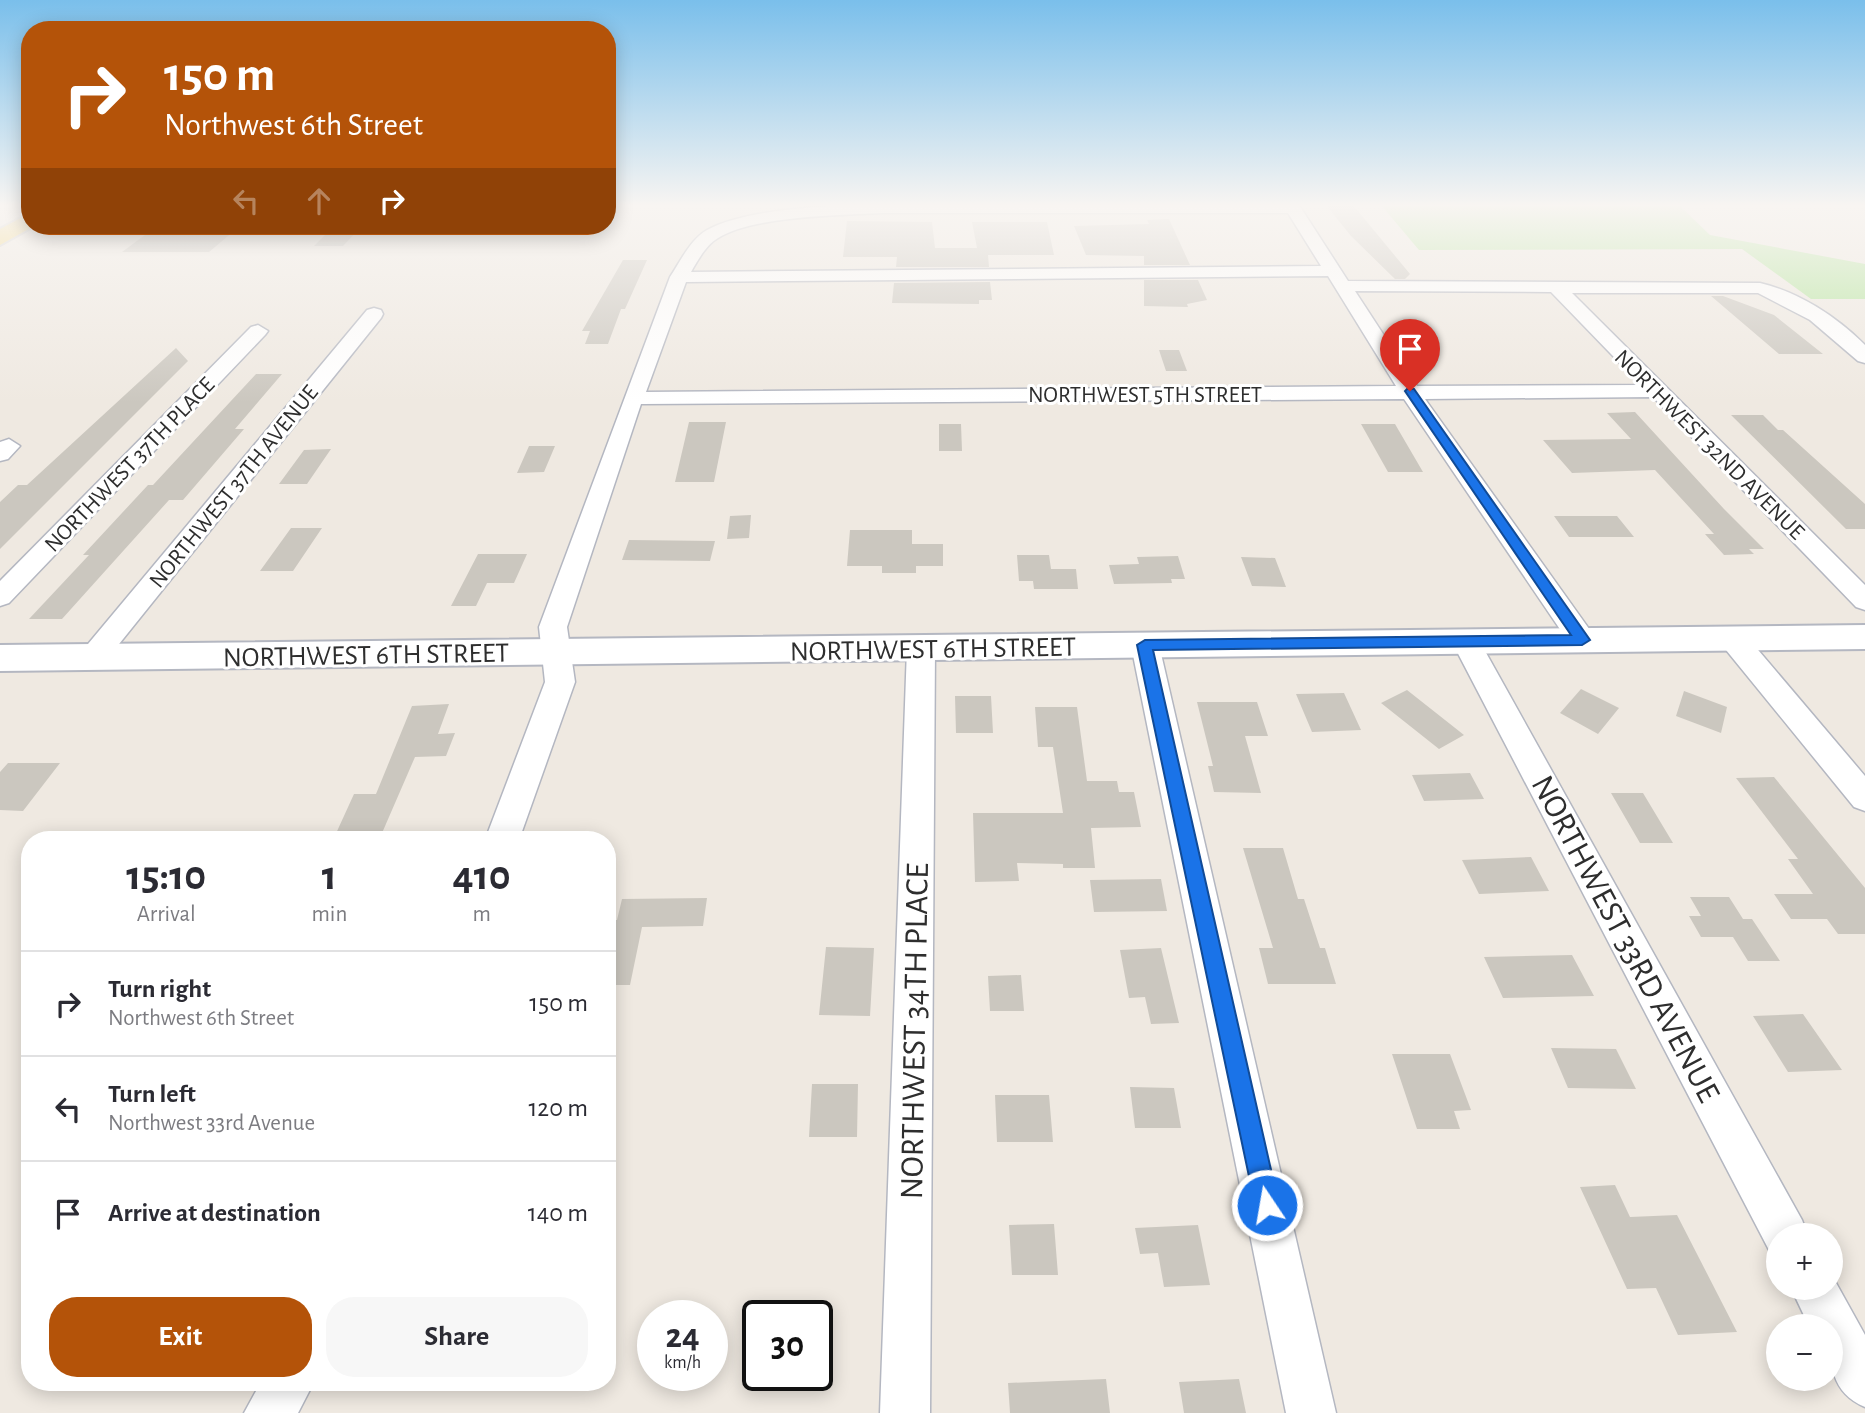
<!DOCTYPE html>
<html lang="en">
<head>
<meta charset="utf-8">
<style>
  body { margin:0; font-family:"Alegreya Sans",sans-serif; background:#f7f7f7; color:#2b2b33; height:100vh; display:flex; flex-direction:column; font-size:26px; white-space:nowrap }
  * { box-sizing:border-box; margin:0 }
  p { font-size:23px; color:#7c7c81 }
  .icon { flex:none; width:38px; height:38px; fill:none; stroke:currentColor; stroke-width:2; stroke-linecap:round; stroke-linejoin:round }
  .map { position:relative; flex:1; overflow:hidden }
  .drawer { position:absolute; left:21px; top:831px; width:595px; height:560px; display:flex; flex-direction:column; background:#fff; border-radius:28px; box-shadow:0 4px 18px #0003 }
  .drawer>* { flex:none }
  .hud { position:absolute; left:21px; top:21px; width:595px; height:214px; border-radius:28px; box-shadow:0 4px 18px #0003; background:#b45309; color:#fff; overflow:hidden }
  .tools { position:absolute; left:1766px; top:1223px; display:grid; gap:14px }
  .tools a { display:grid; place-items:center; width:77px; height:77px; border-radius:50%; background:#fff; box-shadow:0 4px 18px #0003; font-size:35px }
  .speed { position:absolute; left:637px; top:1300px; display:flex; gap:14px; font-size:35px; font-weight:700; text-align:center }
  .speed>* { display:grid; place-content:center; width:91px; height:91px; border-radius:50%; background:#fff; box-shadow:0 4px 18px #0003; line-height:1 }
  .speed small { font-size:18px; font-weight:400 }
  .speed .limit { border:4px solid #111; border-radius:10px; background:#fff; color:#111 }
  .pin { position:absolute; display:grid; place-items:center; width:60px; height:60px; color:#fff; margin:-72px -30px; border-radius:50% 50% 50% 0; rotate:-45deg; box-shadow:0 0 7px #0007 }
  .pin .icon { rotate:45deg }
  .me { position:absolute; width:77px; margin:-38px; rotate:348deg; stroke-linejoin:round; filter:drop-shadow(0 0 5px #0008) }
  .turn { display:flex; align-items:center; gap:24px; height:147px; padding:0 28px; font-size:32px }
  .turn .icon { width:91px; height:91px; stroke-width:2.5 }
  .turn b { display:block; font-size:49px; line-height:60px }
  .lanes { display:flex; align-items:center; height:66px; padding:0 28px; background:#0003; justify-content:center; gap:35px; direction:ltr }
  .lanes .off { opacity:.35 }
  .eta { display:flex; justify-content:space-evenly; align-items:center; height:119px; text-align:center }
  .eta b { font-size:42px; font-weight:700; line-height:49px }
  .cta { display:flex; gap:14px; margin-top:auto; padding:14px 28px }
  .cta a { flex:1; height:80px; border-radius:28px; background:#b45309; color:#fff; font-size:28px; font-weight:700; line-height:80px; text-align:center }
  .cta a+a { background:#f7f7f7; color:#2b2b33 }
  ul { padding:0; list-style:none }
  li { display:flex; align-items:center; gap:21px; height:105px; padding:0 28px; border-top:2px solid #e1e1e2 }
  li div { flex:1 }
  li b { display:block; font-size:26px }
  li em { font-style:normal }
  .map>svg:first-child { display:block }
  .green { fill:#b6e59e }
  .building { fill:#cbc7bf }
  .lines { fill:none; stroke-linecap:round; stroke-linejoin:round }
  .street-casing { stroke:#b4b7c1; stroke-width:3 }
  .secondary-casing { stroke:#b4b7c1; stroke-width:4 }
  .primary-casing { stroke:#c9c9c9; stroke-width:4 }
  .street { fill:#fff; fill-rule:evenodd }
  .secondary { fill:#fff; fill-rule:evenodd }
  .primary { fill:#f2d163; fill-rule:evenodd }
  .route { fill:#1a73e8; stroke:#114b97; stroke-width:2 }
  .labels { text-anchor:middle; stroke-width:6; stroke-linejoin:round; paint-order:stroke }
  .far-street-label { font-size:23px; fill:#2e2e2e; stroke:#fff }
  .street-label { font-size:28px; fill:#2e2e2e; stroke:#fff }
  .near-street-label { font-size:33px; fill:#2e2e2e; stroke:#fff }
</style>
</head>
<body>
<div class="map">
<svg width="1865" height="1413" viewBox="0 0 1865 1413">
  <rect width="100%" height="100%" fill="#efe9e1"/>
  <!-- green -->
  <path class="green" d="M1381,205H1679L1710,235L1865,264V299H1811L1742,249L1419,250Z"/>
  <!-- building -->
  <path class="building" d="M1326,205H1353L1410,274L1405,279H1395L1351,236Z
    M1169,219L1190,265H1144V256L1086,255L1074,226L1149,224L1147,220Z
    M847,221L932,222L935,248H977L972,222H1047L1054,255H988L989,267H896L897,257H843Z
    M157,226H240L209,252H122Z
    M334,226H362L343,246H314Z
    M623,260H647L625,309H621L608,344H585L590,331H582Z
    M1144,280H1198L1207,300L1187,304L1188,307L1144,306Z
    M990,282L992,300H979V304L892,303L894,283Z
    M1711,296H1723L1774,315L1823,354H1779Z
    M176,348L188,361L0,549V502L18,485H27Z
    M1159,350H1179L1187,371H1166Z
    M256,374H282L235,429H244L183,500H169L62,619H29L89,555H83L148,485H153Z
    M1635,412L1724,509L1764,549H1749L1754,554L1724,555L1705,534H1714L1655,470L1572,473L1543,440L1631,439L1607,413Z
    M1731,415H1763L1778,430H1783L1865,504V529H1846Z
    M689,422H726L714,482H675Z
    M939,424H961L962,451H939Z
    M1361,424H1395L1423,472H1388Z
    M529,446H555L544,472L517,473Z
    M331,449L307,484H279L304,450Z
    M751,515L749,538L727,539L730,516Z
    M1554,516H1617L1634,537H1569Z
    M291,528H322L293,571H260Z
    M850,530H912V544H943V566H916V573H882V566H847Z
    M629,540L715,541L710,561L622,560Z
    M478,554H527L514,583H487L476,606H451Z
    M1017,555H1049L1051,569H1076L1078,589H1034L1033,581H1019Z
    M1178,556L1185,579H1171L1172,583L1114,584L1109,565L1139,564L1137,557Z
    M1241,557L1275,558L1286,587L1252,586Z
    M1581,689L1619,708L1598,734L1560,713Z
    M1407,690L1464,735L1439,749L1381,703Z
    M1684,691L1727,707L1721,733L1676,716Z
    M1344,693L1361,730L1312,732L1296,694Z
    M955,696H991L993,733H956Z
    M1197,702H1257L1268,736H1245L1261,793L1214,792L1208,766H1213Z
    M449,704L438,734L455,733L446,756L415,757L379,840H333L354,794H376L412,706Z
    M1035,707H1077L1087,781H1117L1119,792H1134L1141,827L1091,828L1095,868H1063V864L1017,863L1019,881L975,882L973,813H1063L1053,747H1038Z
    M8,763H60L23,811L0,810V772Z
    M1470,773L1484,799L1424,801L1412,775Z
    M1774,777L1865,888V934H1838L1827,919H1791L1774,894H1813L1788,859H1798L1736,778Z
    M1611,793H1643L1673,843H1640Z
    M1243,848H1283L1298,899H1304L1320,948H1325L1336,984H1268L1259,948H1273Z
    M1531,857L1549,891L1479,894L1462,860Z
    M1161,879L1167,911L1094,912L1090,880Z
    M1690,897H1729L1743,919H1752L1780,961H1748L1733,937H1701L1689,916H1701Z
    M707,898L703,926L642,927L630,985H607V920H617L622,899Z
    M826,947L874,948L870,1016L819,1015Z
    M1161,948L1179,1023L1151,1024L1145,997L1129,998L1120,950Z
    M1572,955L1594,996L1503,998L1484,957Z
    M1021,975L1024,1011H990L988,976Z
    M1803,1014L1842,1070L1788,1072L1753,1016Z
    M1551,1048L1616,1049L1636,1089L1568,1088Z
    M1392,1054H1450L1471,1110L1454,1111L1460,1129H1417Z
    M812,1084H858L857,1137H809Z
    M1130,1087L1174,1088L1181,1128H1135Z
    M995,1095H1049L1053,1142H997Z
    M1615,1185L1630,1217L1677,1215L1737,1332L1678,1335L1656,1288L1627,1289L1580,1187Z
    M1054,1224L1058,1275H1012L1009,1225Z
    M1198,1225L1210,1285L1164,1287L1158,1253L1140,1254L1135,1228Z
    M1106,1379L1110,1413H1010L1008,1383Z
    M1239,1379L1246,1413H1184L1179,1382Z"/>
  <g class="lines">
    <defs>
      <path id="street" d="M850,205H1299L1348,281L1760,283C1799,292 1837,317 1865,345V363L1858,361L1810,320L1758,293H1572L1865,585V610L1856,607L1653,397L1425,399L1592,633L1596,640L1592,647L1582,649L1572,647L1404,399L641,404L567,627L575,682L519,840H485L545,682L539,627L670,277C680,262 690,240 707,230C741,211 810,207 850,205ZM883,213H1288L1321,266L691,272C698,260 706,245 718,238C753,216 841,215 883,213ZM1328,276L1396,386L646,392L686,282ZM1355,291L1551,292L1641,385L1417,386Z
        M374,308L381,310L383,314L381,318L103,664L93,667L83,664L79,657L83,650L367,310Z
        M258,325L268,331L265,335L9,603L0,606V581L251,327Z
        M9,439L20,446L8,459L0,461V442Z
        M1732,629L1742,631L1865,776V811L1854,807L1722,645L1718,638L1722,631Z
        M1466,633L1476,635L1480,642L1802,1220L1808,1236H1778V1255L1770,1252L1452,642L1456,635Z
        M1145,636L1155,638L1159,645L1336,1413H1286L1131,645L1135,638Z
        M921,638L931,641L935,648L930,1413H880L907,648L911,641Z
        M1830,1272L1865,1335V1407C1829,1392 1830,1361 1830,1326H1809L1791,1288H1830Z
        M261,1382H314L298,1413H244Z"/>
      <path id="secondary" d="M1865,625V649L0,671V645Z"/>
      <path id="primary" d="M30,213V226H34L0,245V229Z"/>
    </defs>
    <!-- street casing -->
    <use href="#street" class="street-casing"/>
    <!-- secondary casing -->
    <use href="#secondary" class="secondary-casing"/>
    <!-- primary casing -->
    <use href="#primary" class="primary-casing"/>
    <!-- street -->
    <use href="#street" class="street"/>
    <!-- secondary -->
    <use href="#secondary" class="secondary"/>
    <!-- primary -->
    <use href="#primary" class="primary"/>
  </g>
  <!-- sky -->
  <linearGradient id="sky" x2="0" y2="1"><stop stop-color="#7abfeb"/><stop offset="0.51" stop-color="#f8f5f2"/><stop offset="1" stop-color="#f8f5f2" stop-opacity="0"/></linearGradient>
  <rect width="1865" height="403" fill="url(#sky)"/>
  <!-- route -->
  <path class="route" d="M1407,389H1414L1590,640L1582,645L1153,650L1279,1205L1275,1214L1267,1217L1259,1214L1255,1205L1137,645L1145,640L1571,635L1405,391Z"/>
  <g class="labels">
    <!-- far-street labels -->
    <g class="far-street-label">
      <text x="1145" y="402">NORTHWEST 5TH STREET</text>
      <text transform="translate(1710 444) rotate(45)" y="8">NORTHWEST 32ND AVENUE</text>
      <text transform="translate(129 464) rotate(-46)" y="8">NORTHWEST 37TH PLACE</text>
      <text transform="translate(233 486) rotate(-51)" y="8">NORTHWEST 37TH AVENUE</text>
    </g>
    <!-- street labels -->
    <g class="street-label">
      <text transform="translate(933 648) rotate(-1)" y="10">NORTHWEST 6TH STREET</text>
      <text transform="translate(366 654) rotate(-1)" y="10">NORTHWEST 6TH STREET</text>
    </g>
    <!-- near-street labels -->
    <g class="near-street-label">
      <text transform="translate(1627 938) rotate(62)" y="12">NORTHWEST 33RD AVENUE</text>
      <text transform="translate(913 1031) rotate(-89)" y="12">NORTHWEST 34TH PLACE</text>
    </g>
  </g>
</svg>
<div class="tools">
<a>+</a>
<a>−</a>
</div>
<div class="speed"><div>24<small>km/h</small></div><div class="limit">30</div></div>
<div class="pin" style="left:1410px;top:391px;background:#d93025"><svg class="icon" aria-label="arrive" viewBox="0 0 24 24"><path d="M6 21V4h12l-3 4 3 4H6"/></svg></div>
<svg class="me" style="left:1267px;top:1205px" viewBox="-20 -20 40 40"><circle r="17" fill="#1a73e8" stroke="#fff" stroke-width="3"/><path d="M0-11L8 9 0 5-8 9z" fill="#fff"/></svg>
<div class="hud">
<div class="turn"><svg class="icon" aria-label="right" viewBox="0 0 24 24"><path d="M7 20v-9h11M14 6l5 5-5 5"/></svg><div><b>150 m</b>Northwest 6th Street</div></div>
<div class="lanes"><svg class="icon off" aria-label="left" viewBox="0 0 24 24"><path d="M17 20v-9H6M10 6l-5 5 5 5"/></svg><svg class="icon off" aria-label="ahead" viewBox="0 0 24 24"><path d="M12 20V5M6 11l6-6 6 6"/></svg><svg class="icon" aria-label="right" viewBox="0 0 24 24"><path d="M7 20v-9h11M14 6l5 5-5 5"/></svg></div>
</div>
<section class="drawer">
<div class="eta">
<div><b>15:10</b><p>Arrival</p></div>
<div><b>1</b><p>min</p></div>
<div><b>410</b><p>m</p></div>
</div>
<ul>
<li><svg class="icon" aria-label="right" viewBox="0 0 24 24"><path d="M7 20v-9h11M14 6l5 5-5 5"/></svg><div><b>Turn right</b><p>Northwest 6th Street</p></div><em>150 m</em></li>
<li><svg class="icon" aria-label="left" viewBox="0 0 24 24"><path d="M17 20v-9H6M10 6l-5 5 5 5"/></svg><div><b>Turn left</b><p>Northwest 33rd Avenue</p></div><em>120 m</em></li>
<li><svg class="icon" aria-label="arrive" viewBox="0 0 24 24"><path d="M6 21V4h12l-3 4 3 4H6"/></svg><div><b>Arrive at destination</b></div><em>140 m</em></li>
</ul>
<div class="cta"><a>Exit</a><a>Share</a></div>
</section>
</div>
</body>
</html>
